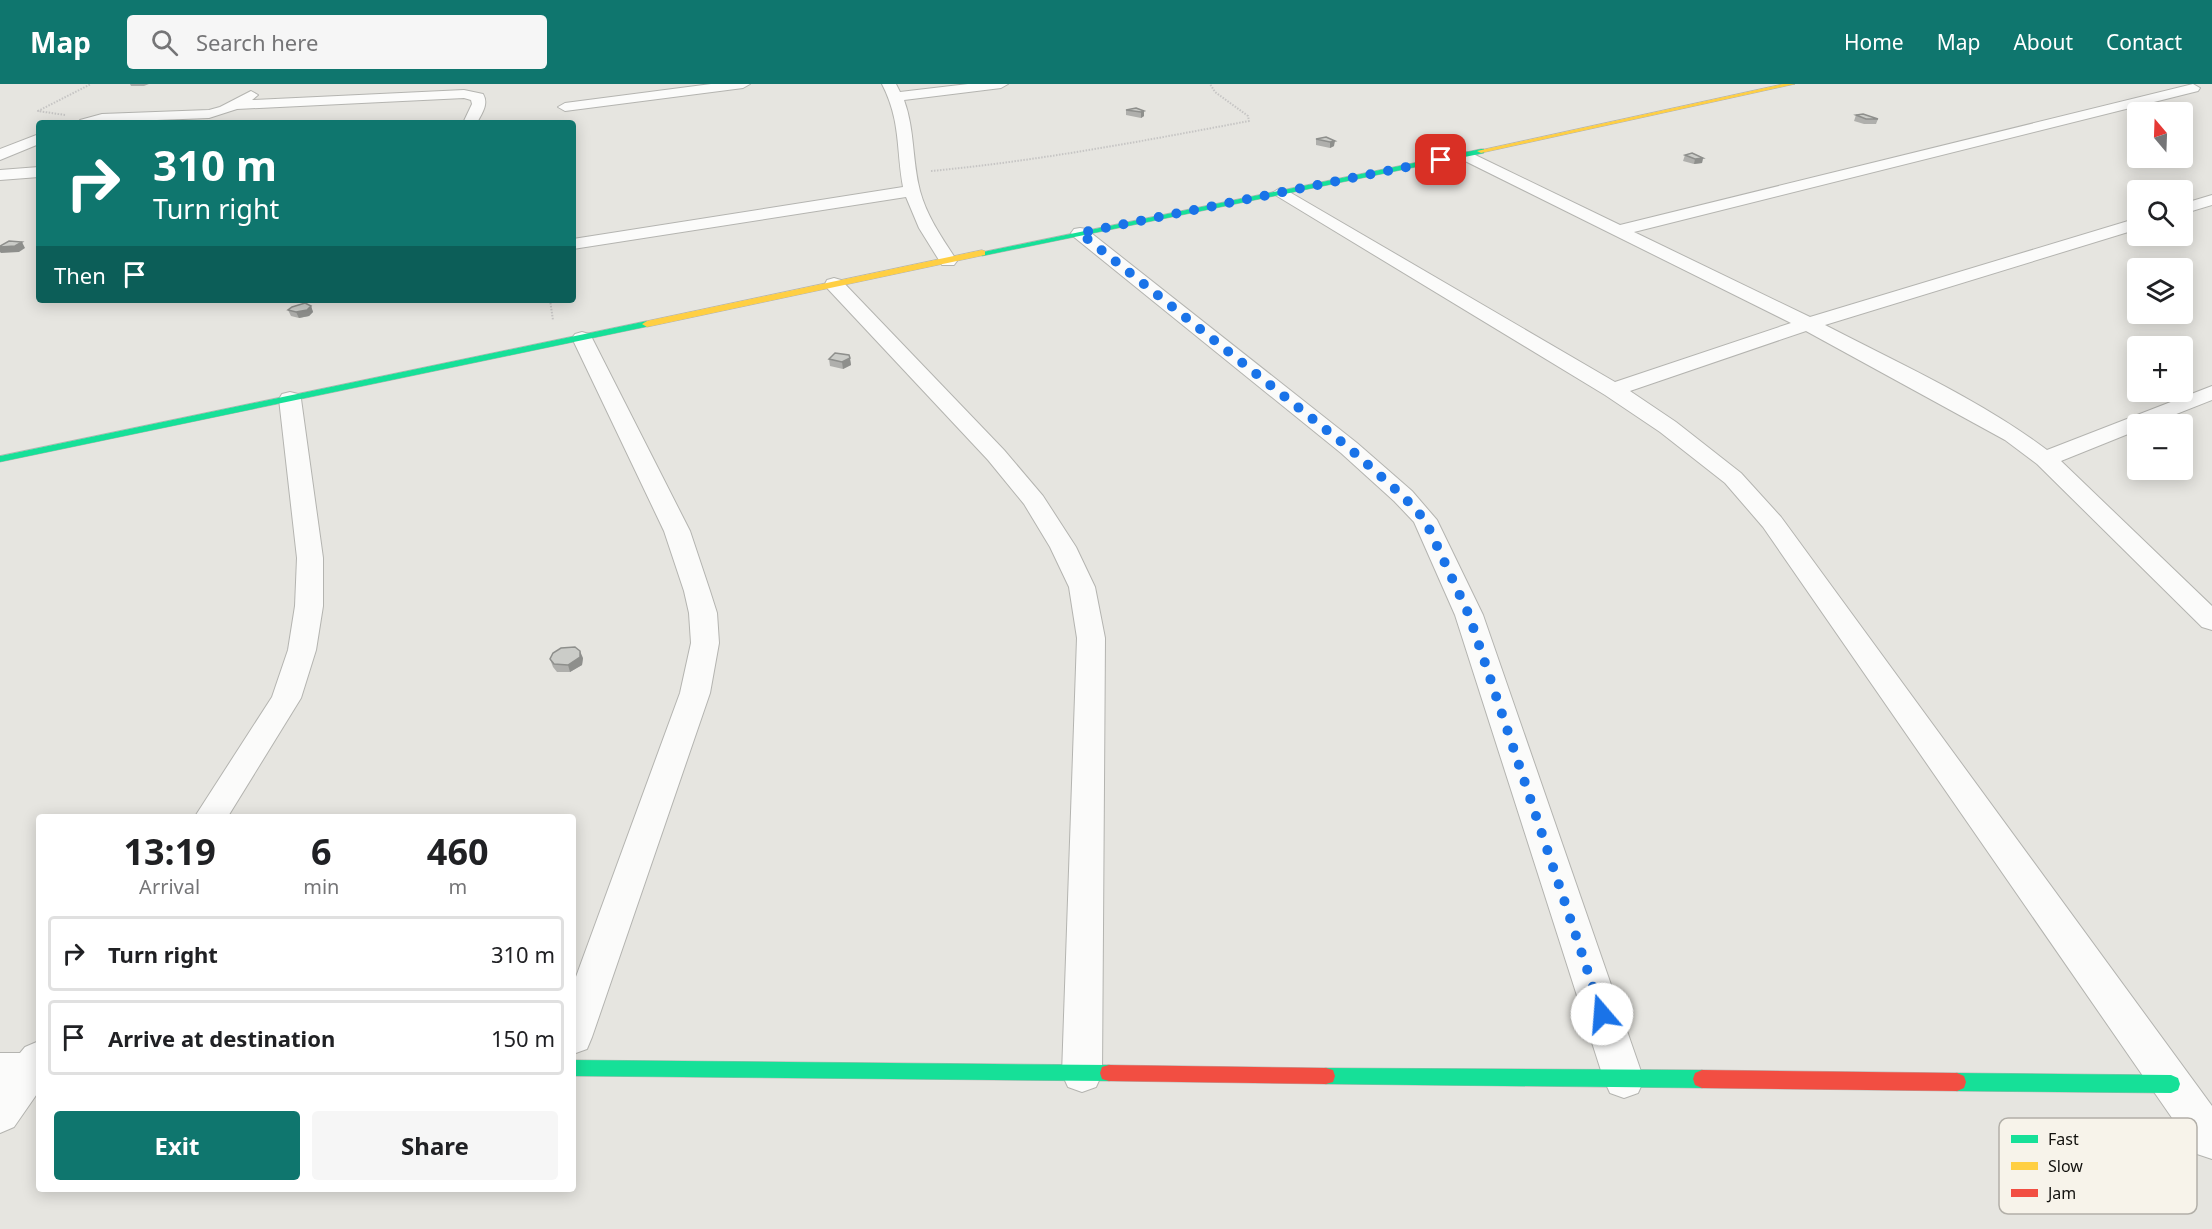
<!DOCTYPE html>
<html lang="en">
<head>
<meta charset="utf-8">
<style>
  body { margin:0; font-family:"Noto Sans",sans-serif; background:#f6f6f6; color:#202124; height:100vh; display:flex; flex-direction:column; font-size:22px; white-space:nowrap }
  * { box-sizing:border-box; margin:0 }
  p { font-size:20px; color:#757577 }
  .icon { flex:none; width:33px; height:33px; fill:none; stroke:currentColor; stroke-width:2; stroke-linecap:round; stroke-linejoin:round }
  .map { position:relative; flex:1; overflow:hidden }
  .side { position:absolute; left:36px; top:730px; width:540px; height:378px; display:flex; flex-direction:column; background:#fff; border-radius:6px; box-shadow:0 3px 15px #0003 }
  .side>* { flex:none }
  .guide { position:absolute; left:36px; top:36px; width:540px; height:183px; border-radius:6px; box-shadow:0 3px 15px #0003; background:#0f766e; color:#fff; overflow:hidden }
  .needle { width:39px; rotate:341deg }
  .buttons { position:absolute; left:2127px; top:18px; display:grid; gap:12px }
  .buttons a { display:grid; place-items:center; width:66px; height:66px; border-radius:6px; background:#fff; box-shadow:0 3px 15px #0003; font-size:30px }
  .pin { position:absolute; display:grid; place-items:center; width:51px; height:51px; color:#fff; margin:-26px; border-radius:12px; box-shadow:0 3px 9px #0006 }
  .me { position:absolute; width:66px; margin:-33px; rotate:342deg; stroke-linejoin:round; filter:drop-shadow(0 0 4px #0008) }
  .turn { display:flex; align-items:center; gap:21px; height:126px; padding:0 18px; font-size:27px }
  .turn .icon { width:78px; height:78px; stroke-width:2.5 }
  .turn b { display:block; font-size:42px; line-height:51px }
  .then { display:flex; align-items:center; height:57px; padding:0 18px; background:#0003; gap:12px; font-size:22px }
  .eta { display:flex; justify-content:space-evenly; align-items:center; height:102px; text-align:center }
  .eta b { font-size:36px; font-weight:700; line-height:42px }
  .primary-button { display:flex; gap:12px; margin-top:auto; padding:12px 18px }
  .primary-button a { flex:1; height:69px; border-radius:6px; background:#0f766e; color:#fff; font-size:24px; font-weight:700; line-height:69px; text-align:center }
  .primary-button a+a { background:#f6f6f6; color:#202124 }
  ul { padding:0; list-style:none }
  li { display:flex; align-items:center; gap:18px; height:75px; margin:0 12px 9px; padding:0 6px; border:3px solid #e0e0e0; border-radius:6px }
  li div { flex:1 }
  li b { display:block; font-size:22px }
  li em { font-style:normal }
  header { display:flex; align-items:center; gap:36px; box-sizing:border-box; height:84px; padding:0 30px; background:#0f766e; color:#fff }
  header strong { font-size:28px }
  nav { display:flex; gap:33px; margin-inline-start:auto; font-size:21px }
  .search { width:420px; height:54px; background:#f6f6f6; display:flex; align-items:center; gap:15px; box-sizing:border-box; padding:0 21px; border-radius:6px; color:#757577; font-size:22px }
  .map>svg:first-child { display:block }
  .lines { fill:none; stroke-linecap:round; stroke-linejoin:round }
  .street-casing { stroke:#b4b4b0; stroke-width:2 }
  .fast-casing { stroke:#b4b4b0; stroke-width:1 }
  .slow-casing { stroke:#b4b4b0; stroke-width:1 }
  .jam-casing { stroke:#b4b4b0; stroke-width:1 }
  .path { stroke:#c6c5c4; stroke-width:2; stroke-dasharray:1.5 1.5; stroke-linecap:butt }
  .street { fill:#fbfbfa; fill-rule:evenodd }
  .fast { fill:#16e098; fill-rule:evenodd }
  .slow { fill:#ffcf43; fill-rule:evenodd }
  .jam { fill:#f24e42; fill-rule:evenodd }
  .wall { fill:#afafac }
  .shaded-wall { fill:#8e8f8c }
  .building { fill:#cbccc8; stroke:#8e8f8c; stroke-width:1.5 }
  .route { stroke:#1a73e8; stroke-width:10; stroke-dasharray:0 18 }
  .key { fill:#f7f3ea; stroke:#b2afa8; stroke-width:1.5 }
  .key-label { font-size:16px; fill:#12110e }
</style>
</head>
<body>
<header>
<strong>Map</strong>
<div class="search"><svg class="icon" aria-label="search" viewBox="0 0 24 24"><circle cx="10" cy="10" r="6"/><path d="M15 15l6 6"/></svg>Search here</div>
<nav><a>Home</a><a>Map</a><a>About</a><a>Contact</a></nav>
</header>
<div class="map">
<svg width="2212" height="1145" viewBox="0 0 2212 1145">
  <rect width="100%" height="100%" fill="#e6e5e0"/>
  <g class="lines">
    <defs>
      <path id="street" d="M711,0H750L743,4L565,27L558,23L565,19Z
        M882,0H896L900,8L968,0H1008L1001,4L904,16C915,46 912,77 920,107C927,133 943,155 957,177L954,181H942L919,144L906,113L573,165V155L903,103C896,64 901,37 882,0Z
        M2193,0L2200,4L2198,7L1634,148L1810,233L2138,134V145L1825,241C1900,280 1979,315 2047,366L2212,302V316L2151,340H2138V346L2061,377L2212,522V546L2202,543L2037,380L2005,356L1806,247L1630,307L1676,338L1741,389L1781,433L2212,1022V1075L2197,1070L1763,443L1725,399L1660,348L1605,311L1272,109L1280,104L1286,106L1615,298L1791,239L1459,74L1456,71L1459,68H1469L1620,141Z
        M464,6L483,10C489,20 482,29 477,39H463L472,20L471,16L464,14L237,25L209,34L78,39L80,36L102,30L209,26L220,23L251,7L258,11L252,16Z
        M39,50V60L0,76V65Z
        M39,83V93L0,96V86Z
        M2212,111V121L2182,130V120Z
        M1080,144L1086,145L1357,359L1412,407L1437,436L1483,531L1644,996L1638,1009L1624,1014L1610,1009L1604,996L1455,531L1414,438L1394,417L1341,369L1074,153L1071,149L1074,145Z
        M834,194L841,196L1004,366L1043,412L1076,463L1095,503L1105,554L1102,990L1096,1003L1082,1008L1068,1003L1062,990L1077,554L1069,503L1050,463L1024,420L988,376L827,204L825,200L827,196Z
        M582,248L589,250L592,254L690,447L710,507L717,529L719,559L710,609L592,953L587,965L573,970V901L680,609L691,559L689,529L684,507L664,447L572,254L575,250Z
        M290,308L298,310L301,315L323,474V522L316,566L301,614L227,734H194L272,613L288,566L295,522L297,474L279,315L282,310Z
        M39,957V1007L14,1043L0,1049V969H20L25,963Z"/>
      <path id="fast" d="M1481,65H1484V69L982,172L978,169Z
        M647,237L652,240L650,242L0,378V372Z
        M573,976L1109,981L1116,983L1118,989L1116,995L1109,997L573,992Z
        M1326,984L1702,986L1709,989L1711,995L1709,1001L1702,1004L1326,1000L1319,998L1317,992L1319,986Z
        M1957,989L2171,991L2178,994L2180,1000L2178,1006L2171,1009L1957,1007L1950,1004L1948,998L1950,992Z"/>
      <path id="slow" d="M1783,0H1795L1481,69L1477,67Z
        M982,166L985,167V171L647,243L642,240L647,237Z"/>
      <path id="jam" d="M1109,981L1326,984L1333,986L1335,992L1333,998L1326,1000L1109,997L1102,995L1100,989L1102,983Z
        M1702,986L1957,989L1964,992L1966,998L1964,1004L1957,1007L1702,1004L1695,1001L1693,995L1695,989Z"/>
    </defs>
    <!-- street casing -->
    <use href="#street" class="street-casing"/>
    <!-- fast casing -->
    <use href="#fast" class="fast-casing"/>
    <!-- slow casing -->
    <use href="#slow" class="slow-casing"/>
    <!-- jam casing -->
    <use href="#jam" class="jam-casing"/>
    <!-- path -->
    <path class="path" d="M65,31L38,27L91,0
      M931,87C1038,77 1143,57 1249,37L1248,32L1215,8L1210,0
      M550,216L553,236"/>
    <!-- street -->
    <use href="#street" class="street"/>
    <!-- fast -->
    <use href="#fast" class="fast"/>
    <!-- slow -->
    <use href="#slow" class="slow"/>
    <!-- jam -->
    <use href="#jam" class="jam"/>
  </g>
  <!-- wall -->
  <path class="wall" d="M130,0H149L144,2H131Z
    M1126,26L1144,27V32L1141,34L1126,31Z
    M1856,31L1878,35L1876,40H1864L1854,37Z
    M1326,53L1334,62L1330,64L1316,61V55Z
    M1685,71L1703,74L1702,79L1694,80L1683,77Z
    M311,222L313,228L309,232L299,234L291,232L288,226Z
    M849,271L851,281L843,285L830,282L829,275Z
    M583,574L582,581L570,588H557L553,583L550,575Z"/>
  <!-- shaded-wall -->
  <path class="shaded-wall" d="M1144,27V32L1141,34V28Z
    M1335,57L1334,62L1330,64V58Z
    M1703,74L1702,79L1694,80L1695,75Z
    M22,158L25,164L19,168L1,169L0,168V163Z
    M311,222L313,228L309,232L299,234L296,228Z
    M850,274L851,281L843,285L842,278Z
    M580,567L583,574L582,581L570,588L568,581Z"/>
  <!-- building -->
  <path class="building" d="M1136,24L1144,27L1141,28L1126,26Z
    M1863,30L1878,35H1866L1856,31Z
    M1326,53L1335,57L1330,58L1316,55Z
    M1692,69L1703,74L1695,75L1685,71Z
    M9,157L22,158L15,162L0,163V162Z
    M305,219L311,222L307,226L296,228L288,226L292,223Z
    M835,269L849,271L850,274L842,278L829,275Z
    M575,563L580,567V573L568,581L554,580L550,575L553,569L561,564Z"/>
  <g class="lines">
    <!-- route -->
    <path class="route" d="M1441,76L1080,149L1349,364L1403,412L1425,436L1469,531L1602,930"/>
  </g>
  <!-- legend -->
  <rect x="1999" y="1034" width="198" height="96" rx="9" class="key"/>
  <rect x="2011" y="1051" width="27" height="8" fill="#16e098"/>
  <rect x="2011" y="1078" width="27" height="8" fill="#ffcf43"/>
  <rect x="2011" y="1105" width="27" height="8" fill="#f24e42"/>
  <g class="key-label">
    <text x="2048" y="1061">Fast</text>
    <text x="2048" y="1088">Slow</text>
    <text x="2048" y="1115">Jam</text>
  </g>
</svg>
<div class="buttons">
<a><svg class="needle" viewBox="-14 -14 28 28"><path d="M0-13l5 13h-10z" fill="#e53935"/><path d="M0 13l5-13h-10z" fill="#757577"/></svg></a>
<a><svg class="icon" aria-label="search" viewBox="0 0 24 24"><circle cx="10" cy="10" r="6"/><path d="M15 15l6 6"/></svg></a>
<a><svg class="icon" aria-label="layers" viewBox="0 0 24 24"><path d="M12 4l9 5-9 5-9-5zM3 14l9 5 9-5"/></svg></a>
<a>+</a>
<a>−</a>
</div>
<div class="pin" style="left:1441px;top:76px;background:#d93025"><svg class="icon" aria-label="arrive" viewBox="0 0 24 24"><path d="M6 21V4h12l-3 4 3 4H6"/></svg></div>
<svg class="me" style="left:1602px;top:930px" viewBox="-20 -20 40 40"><circle r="19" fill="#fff"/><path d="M0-13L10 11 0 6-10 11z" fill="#1a73e8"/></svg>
<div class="guide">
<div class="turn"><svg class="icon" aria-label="right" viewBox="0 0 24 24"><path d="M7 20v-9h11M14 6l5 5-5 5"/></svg><div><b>310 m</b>Turn right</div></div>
<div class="then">Then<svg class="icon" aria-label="arrive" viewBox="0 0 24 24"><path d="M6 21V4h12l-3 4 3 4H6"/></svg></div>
</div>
<section class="side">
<div class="eta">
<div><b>13:19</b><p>Arrival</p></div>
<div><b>6</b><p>min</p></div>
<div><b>460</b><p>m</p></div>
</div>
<ul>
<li><svg class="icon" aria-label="right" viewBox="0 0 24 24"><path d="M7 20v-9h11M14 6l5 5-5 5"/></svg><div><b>Turn right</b></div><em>310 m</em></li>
<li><svg class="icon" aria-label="arrive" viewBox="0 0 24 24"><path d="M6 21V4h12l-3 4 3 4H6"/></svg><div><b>Arrive at destination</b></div><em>150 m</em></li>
</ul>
<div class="primary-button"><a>Exit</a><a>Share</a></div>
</section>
</div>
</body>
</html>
